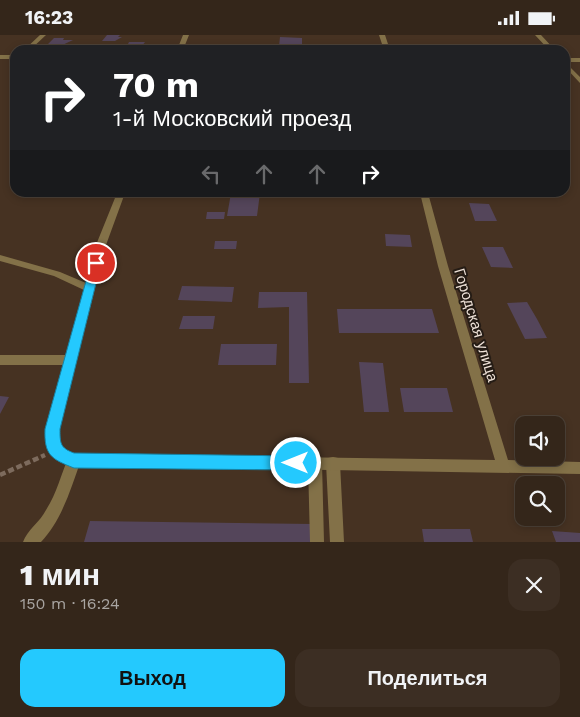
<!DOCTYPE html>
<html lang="ru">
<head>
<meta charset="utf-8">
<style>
  body { margin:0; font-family:"Work Sans",sans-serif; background:#3c2e23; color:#f1f3f6; height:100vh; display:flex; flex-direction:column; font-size:19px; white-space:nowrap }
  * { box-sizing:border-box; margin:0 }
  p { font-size:16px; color:#a9a5a2 }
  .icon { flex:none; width:28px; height:28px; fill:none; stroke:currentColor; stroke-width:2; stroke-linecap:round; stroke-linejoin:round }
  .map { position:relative; height:507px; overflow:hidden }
  .panel { display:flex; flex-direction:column; background:#34261a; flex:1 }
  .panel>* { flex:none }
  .banner { position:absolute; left:10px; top:10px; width:560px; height:152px; border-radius:15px; box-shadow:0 2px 8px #0003,0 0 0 1px #4e4339; background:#202124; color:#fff; overflow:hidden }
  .fabs { position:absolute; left:515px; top:381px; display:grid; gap:10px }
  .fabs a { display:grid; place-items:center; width:50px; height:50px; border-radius:10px; background:#34261a; box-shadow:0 2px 8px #0003,0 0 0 1px #4e4339; font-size:25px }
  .pin { position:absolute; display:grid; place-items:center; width:42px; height:42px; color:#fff; margin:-21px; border:2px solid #fff; border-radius:50%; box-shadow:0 1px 5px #0007 }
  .me { position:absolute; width:55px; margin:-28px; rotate:270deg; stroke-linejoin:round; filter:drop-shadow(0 0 4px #0008) }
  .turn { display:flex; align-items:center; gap:18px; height:105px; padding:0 20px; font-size:22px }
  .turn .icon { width:65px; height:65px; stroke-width:2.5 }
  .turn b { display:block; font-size:35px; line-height:42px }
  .lanes { display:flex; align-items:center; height:48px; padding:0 20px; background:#0003; justify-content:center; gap:25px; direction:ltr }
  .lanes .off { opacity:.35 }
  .round { display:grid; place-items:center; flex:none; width:52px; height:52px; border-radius:15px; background:#3c2e23 }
  .headline { display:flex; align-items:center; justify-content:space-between; height:85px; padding:0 20px }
  h1 { font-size:30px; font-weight:800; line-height:38px }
  .button { display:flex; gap:10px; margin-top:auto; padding:10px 20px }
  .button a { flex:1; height:58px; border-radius:15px; background:#24c9fe; color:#111; font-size:20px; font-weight:800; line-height:58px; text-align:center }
  .button a+a { background:#3c2e23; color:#f1f3f6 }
  .status { display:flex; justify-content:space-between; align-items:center; height:35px; padding:0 25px; background:#34261a; direction:ltr }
  .status svg { height:14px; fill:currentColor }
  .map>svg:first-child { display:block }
  .building { fill:#54455a }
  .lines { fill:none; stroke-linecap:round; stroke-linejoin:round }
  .path { stroke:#7d6b5d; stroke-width:4.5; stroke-dasharray:6 3; stroke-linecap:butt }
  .service { fill:#837148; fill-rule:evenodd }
  .minor { fill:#837148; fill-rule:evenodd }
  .route { fill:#24c9fe; stroke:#1783a5 }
  .labels { text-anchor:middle; stroke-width:4; stroke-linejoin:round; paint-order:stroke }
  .street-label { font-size:15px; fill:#efe2d8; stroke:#251c15 }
</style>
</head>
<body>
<div class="status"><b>16:23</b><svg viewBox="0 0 49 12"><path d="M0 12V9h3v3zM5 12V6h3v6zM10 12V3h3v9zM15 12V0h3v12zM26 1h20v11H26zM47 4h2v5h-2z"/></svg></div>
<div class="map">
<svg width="580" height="507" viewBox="0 0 580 507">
  <rect width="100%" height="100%" fill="#463222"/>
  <!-- building -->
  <path class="building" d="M107,0H120L118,2H122L115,6H102Z
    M280,2L302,3V12L279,11Z
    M54,3H64L63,5H73L54,14L45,12Z
    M129,7H145L142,11H127Z
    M241,10H262L271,13V15L240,14Z
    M341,10L371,12L372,15H342Z
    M231,158H260L257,181H227Z
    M391,158H412L413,163H392Z
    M469,168L489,169L497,186H475Z
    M207,177H225L224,184H206Z
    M385,199L410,200L412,212L386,211Z
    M215,206H237L236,214H214Z
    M482,212H503L513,233L491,232Z
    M182,251L234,252L232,267L178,265Z
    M259,257H307L309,348H289V272L258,273Z
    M527,267L537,284L547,303L525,304L507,268Z
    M337,274H432L439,298H339Z
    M183,281H215L213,294H179Z
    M221,309H277L276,330H218Z
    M359,327L383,328L389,377H364Z
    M400,353H447L453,377H404Z
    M0,361L9,362L0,379Z
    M90,486L313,489V507H84Z
    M422,494H470L473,507H424Z
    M552,496L580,498V507H556Z"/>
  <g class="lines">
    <!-- path -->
    <path class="path" d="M0,440L45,420"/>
    <!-- service -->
    <path class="service" d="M74,419L79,421L81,425C71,453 62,485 41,507H23C27,495 40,487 46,475C57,458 61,439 69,421Z
      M315,422L320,423L322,428L324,507H310L308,428L310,423Z
      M333,422L338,423L340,428L344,507H330L326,428L328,423Z"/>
    <!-- minor -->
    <path class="minor" d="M40,0H46L30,15H24Z
      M183,0H189L183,15H177Z
      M379,0H385L390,15H384Z
      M535,0H541L555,15H549Z
      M0,20H15V24H0Z
      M565,23H580V27H565Z
      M565,27L580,42V48L565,32Z
      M117,158H125L106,210L59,394L60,410L68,417L74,419L495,425L438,231L420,158H428L448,231L508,425L580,427V439L74,431C57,426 47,419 46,400L64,330H0V320H67L84,255L54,241L0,226V220L60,237L86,248L96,210Z"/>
  </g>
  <!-- route -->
  <path class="route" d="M96,224L101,228L60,394C60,408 60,413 74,418L296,421L302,423L304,428L302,433L296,435L74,433C51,424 44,420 45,394L91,228Z"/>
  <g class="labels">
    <!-- street labels -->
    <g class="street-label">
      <text transform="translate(476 290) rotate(73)" y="5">Городская улица</text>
    </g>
  </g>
</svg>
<div class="fabs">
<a><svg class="icon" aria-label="sound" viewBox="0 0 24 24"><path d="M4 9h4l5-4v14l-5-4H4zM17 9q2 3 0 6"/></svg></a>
<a><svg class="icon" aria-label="search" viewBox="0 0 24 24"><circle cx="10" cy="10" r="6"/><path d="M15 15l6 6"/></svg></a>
</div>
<div class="pin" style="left:96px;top:228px;background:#d93025"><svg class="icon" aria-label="arrive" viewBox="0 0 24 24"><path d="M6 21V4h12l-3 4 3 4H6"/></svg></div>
<svg class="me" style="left:296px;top:428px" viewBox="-20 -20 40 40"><circle r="17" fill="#24c9fe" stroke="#fff" stroke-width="3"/><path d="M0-11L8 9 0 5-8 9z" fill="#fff"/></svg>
<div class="banner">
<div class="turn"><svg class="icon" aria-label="right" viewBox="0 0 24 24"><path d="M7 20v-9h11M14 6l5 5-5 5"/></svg><div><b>70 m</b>1-й Московский проезд</div></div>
<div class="lanes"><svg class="icon off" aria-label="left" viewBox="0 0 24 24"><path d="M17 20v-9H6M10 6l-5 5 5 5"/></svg><svg class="icon off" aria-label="ahead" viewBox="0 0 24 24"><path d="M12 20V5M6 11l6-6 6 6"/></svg><svg class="icon off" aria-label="ahead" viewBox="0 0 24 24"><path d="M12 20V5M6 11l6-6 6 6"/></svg><svg class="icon" aria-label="right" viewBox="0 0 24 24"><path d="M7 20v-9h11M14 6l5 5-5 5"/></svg></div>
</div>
</div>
<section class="panel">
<div class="headline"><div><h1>1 мин</h1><p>150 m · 16:24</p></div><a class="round"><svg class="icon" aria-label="close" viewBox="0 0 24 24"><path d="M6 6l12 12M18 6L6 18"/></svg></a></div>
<div class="button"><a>Выход</a><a>Поделиться</a></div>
</section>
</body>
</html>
